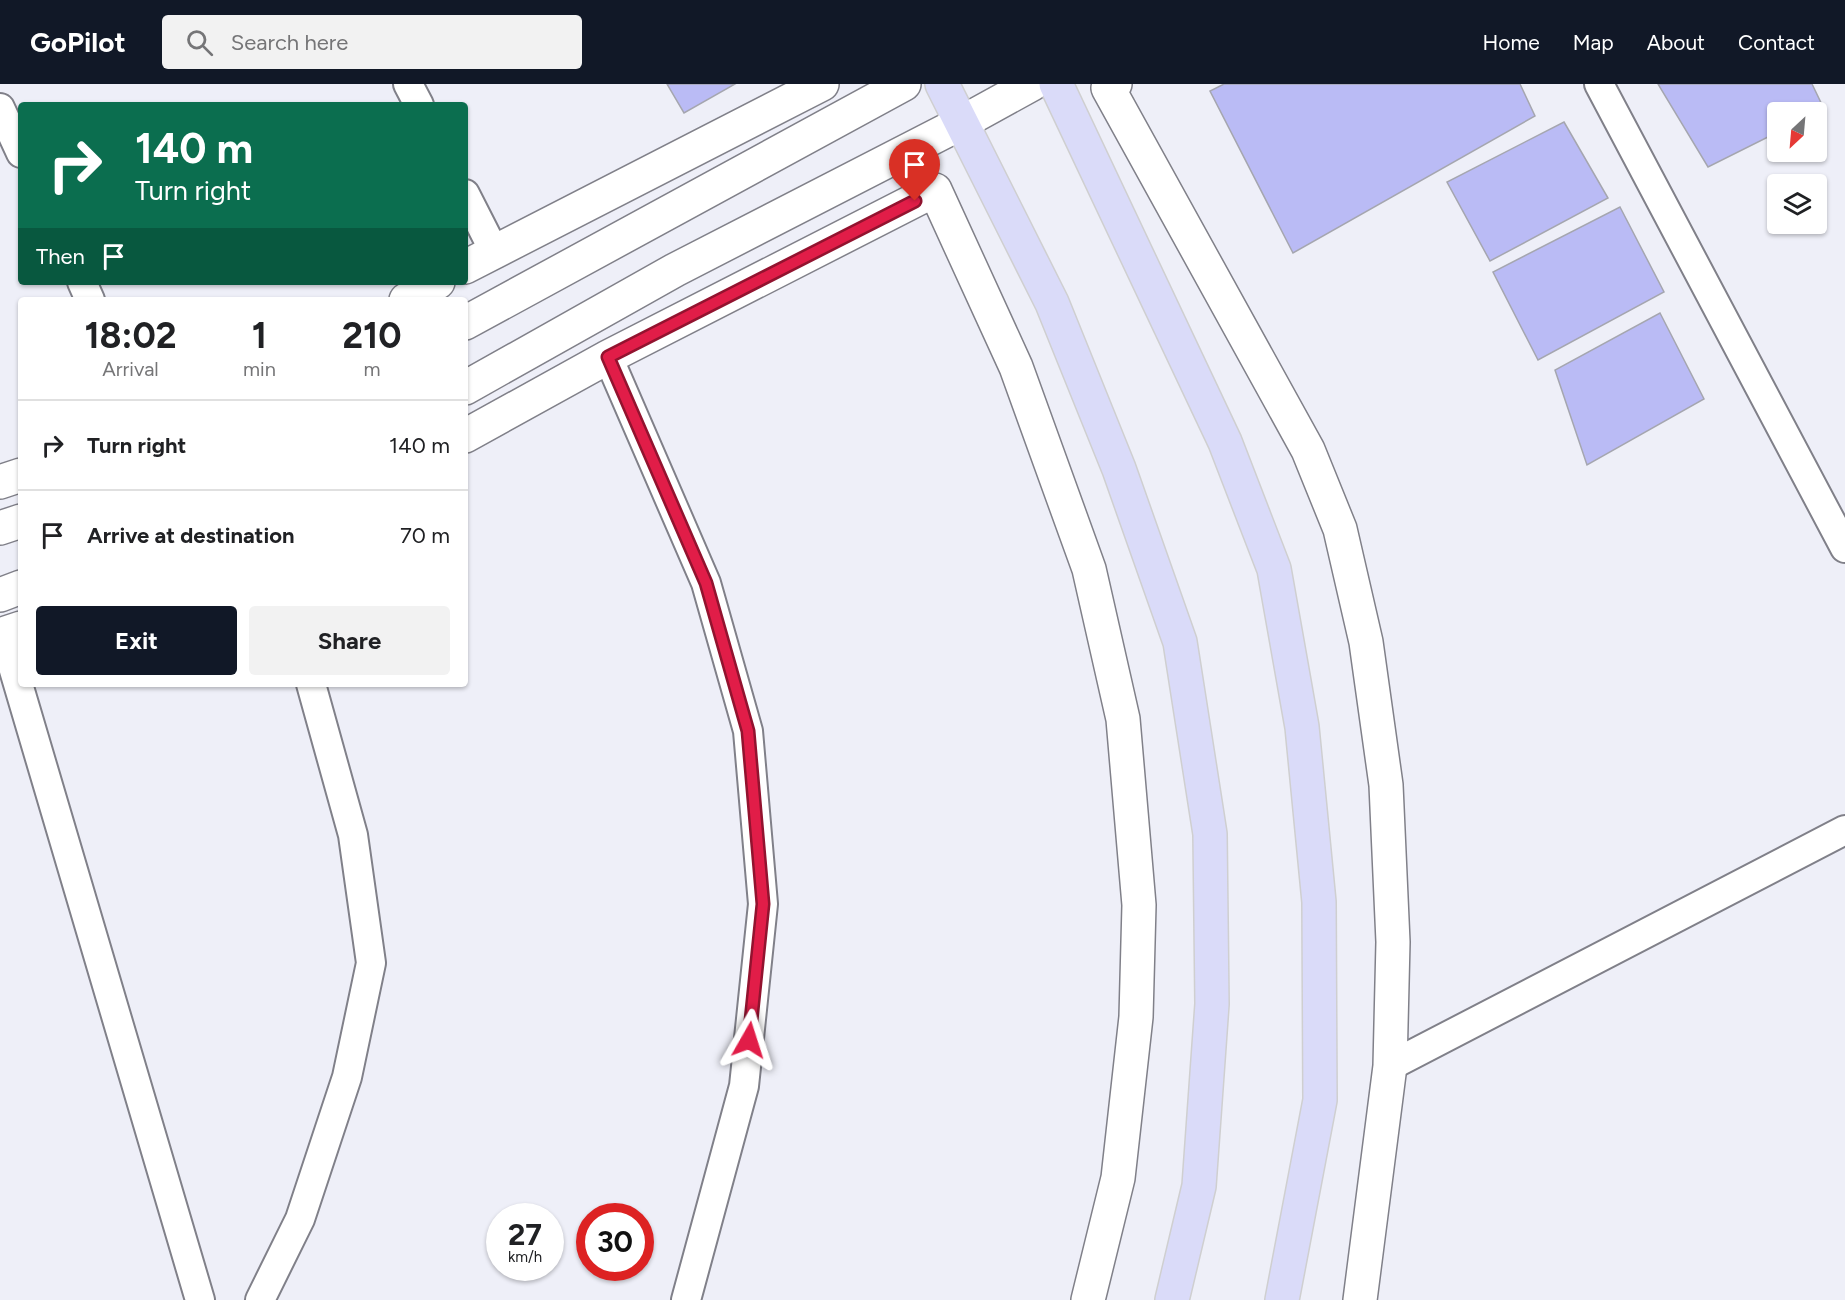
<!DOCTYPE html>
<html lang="en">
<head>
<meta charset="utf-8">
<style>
  body { margin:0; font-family:Figtree,sans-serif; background:#f2f2f2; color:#202124; height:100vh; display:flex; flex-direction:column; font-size:22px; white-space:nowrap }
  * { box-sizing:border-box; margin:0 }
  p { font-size:20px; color:#757577 }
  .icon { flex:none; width:33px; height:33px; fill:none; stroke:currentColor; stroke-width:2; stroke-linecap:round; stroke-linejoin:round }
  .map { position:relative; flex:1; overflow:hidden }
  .details { position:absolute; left:18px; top:213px; width:450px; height:390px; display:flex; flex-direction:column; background:#fff; border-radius:6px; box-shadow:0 2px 4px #0004 }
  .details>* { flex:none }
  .banner { position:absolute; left:18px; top:18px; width:450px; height:183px; border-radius:6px; box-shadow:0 2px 4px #0004; background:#0b6e4f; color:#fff; overflow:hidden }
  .needle { width:39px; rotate:206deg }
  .buttons { position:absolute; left:1767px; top:18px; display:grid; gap:12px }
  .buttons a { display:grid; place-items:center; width:60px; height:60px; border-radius:6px; background:#fff; box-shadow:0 2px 4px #0004; font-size:30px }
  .speed { position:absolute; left:486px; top:1119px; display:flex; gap:12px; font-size:30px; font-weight:700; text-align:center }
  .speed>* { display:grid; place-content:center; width:78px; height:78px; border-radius:50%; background:#fff; box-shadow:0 2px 4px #0004; line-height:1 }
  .speed small { font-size:15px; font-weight:400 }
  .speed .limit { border:9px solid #d22; background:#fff; color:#111 }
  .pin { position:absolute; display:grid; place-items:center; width:51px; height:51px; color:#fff; margin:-62px -26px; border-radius:50% 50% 50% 0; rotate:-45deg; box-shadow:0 0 6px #0007 }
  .pin .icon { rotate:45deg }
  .me { position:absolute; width:66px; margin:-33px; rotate:6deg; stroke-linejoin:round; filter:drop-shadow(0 0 4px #0008) }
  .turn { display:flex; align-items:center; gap:21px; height:126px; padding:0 18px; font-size:27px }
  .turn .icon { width:78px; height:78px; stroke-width:2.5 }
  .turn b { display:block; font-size:42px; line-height:51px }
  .then { display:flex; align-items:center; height:57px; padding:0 18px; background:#0003; gap:12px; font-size:22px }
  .eta { display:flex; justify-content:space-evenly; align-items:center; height:102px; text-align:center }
  .eta b { font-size:36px; font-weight:700; line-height:42px }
  .button { display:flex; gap:12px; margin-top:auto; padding:12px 18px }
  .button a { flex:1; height:69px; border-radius:6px; background:#111827; color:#fff; font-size:24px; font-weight:700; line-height:69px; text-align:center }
  .button a+a { background:#f2f2f2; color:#202124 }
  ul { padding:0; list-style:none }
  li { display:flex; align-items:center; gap:18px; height:90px; padding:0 18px; border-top:2px solid #e0e0e0 }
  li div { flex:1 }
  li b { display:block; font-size:22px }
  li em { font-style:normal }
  header { display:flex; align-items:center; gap:36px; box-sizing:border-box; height:84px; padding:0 30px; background:#111827; color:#fff }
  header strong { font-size:28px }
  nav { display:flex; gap:33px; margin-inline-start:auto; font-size:21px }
  .search { width:420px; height:54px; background:#f2f2f2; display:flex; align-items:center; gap:15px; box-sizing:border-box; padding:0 21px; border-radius:6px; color:#757577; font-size:22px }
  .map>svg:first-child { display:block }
  .building { fill:#babbf5; stroke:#a5a6af; stroke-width:1.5 }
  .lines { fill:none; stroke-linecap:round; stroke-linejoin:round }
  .street-casing { stroke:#808089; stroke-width:32 }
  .secondary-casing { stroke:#808089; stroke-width:36 }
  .primary-casing { stroke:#cfcfd0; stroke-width:36 }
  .street { stroke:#fff; stroke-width:28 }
  .secondary { stroke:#fff; stroke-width:33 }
  .primary { stroke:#dadbf9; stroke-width:33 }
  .route-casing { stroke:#92132f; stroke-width:15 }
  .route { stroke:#e11d48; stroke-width:10 }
</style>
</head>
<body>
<header>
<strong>GoPilot</strong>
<div class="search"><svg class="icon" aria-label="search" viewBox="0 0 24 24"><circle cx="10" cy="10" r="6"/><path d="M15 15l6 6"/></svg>Search here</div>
<nav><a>Home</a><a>Map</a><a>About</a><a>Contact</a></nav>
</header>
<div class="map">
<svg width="1845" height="1216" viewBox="0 0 1845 1216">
  <rect width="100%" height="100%" fill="#eeeff8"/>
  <!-- building -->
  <path class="building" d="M667,0H735L684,29Z
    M1224,0H1520L1535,32L1293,169L1210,7Z
    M1658,0H1812L1824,25L1816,29L1778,28V48L1708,83Z
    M1564,38L1608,114L1490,177L1447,98Z
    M1620,123L1664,208L1538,276L1493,188Z
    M1660,229L1704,315L1587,381L1555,286Z"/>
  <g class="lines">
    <defs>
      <path id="street" d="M408,0L419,21
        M1599,0L1845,464
        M0,24L21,69
        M465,110L494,167
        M82,198L90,216
        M608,273L706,499L748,647L763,820L744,1002L686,1216
        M3,549L200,1216
        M1390,982L1845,746
        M260,1216L300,1135L347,993L371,879L353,751L311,600"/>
      <path id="secondary" d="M1115,0L1108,4L1308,366L1340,445L1366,558L1386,701L1393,858L1390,982L1360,1216
        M465,183L822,0
        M406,216L438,198
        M465,239L904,0
        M465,304L675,186L963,38L1032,0
        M465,352L608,273L935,106L1016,283L1089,485L1123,635L1139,821L1136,933L1118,1094L1088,1216
        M0,398L21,391
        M0,444L21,437
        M0,511L21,503
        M0,551L21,544"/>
      <path id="primary" d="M942,0L1052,219L1119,385L1180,558L1210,750L1212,920L1199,1102L1172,1216
        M1056,0L1225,358L1274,485L1302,643L1319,818L1320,1016L1282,1216"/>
    </defs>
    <!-- street casing -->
    <use href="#street" class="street-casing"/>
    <!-- secondary casing -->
    <use href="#secondary" class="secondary-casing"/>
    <!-- primary casing -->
    <use href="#primary" class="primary-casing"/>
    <!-- street -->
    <use href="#street" class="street"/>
    <!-- secondary -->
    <use href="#secondary" class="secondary"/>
    <!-- primary -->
    <use href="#primary" class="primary"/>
  </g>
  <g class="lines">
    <defs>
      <path id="route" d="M749,956L763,820L748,647L706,499L608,273L915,117"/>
    </defs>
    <!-- route casing -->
    <use href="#route" class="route-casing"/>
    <!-- route -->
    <use href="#route" class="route"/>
  </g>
</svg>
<div class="buttons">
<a><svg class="needle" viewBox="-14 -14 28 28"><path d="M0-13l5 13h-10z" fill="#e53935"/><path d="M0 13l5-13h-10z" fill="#757577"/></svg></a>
<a><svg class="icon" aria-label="layers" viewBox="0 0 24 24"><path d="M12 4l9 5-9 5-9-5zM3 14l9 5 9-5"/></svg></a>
</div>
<div class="speed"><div>27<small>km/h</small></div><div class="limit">30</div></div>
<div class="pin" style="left:915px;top:117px;background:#d93025"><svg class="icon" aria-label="arrive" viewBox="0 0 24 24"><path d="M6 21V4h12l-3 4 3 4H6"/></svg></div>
<svg class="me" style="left:749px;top:956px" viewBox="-20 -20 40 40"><path d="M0-17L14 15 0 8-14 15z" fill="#e11d48" stroke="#fff" stroke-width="4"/></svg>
<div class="banner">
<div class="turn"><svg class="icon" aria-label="right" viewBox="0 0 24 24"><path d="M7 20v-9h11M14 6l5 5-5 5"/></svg><div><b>140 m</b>Turn right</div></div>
<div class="then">Then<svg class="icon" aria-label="arrive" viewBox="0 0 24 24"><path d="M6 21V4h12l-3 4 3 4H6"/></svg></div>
</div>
<section class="details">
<div class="eta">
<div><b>18:02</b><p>Arrival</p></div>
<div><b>1</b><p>min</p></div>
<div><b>210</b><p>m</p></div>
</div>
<ul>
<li><svg class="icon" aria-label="right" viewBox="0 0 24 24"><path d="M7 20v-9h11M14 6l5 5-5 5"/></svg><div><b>Turn right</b></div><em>140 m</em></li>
<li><svg class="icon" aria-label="arrive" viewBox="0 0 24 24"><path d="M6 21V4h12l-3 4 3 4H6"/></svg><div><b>Arrive at destination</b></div><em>70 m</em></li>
</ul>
<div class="button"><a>Exit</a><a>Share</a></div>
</section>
</div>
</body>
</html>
